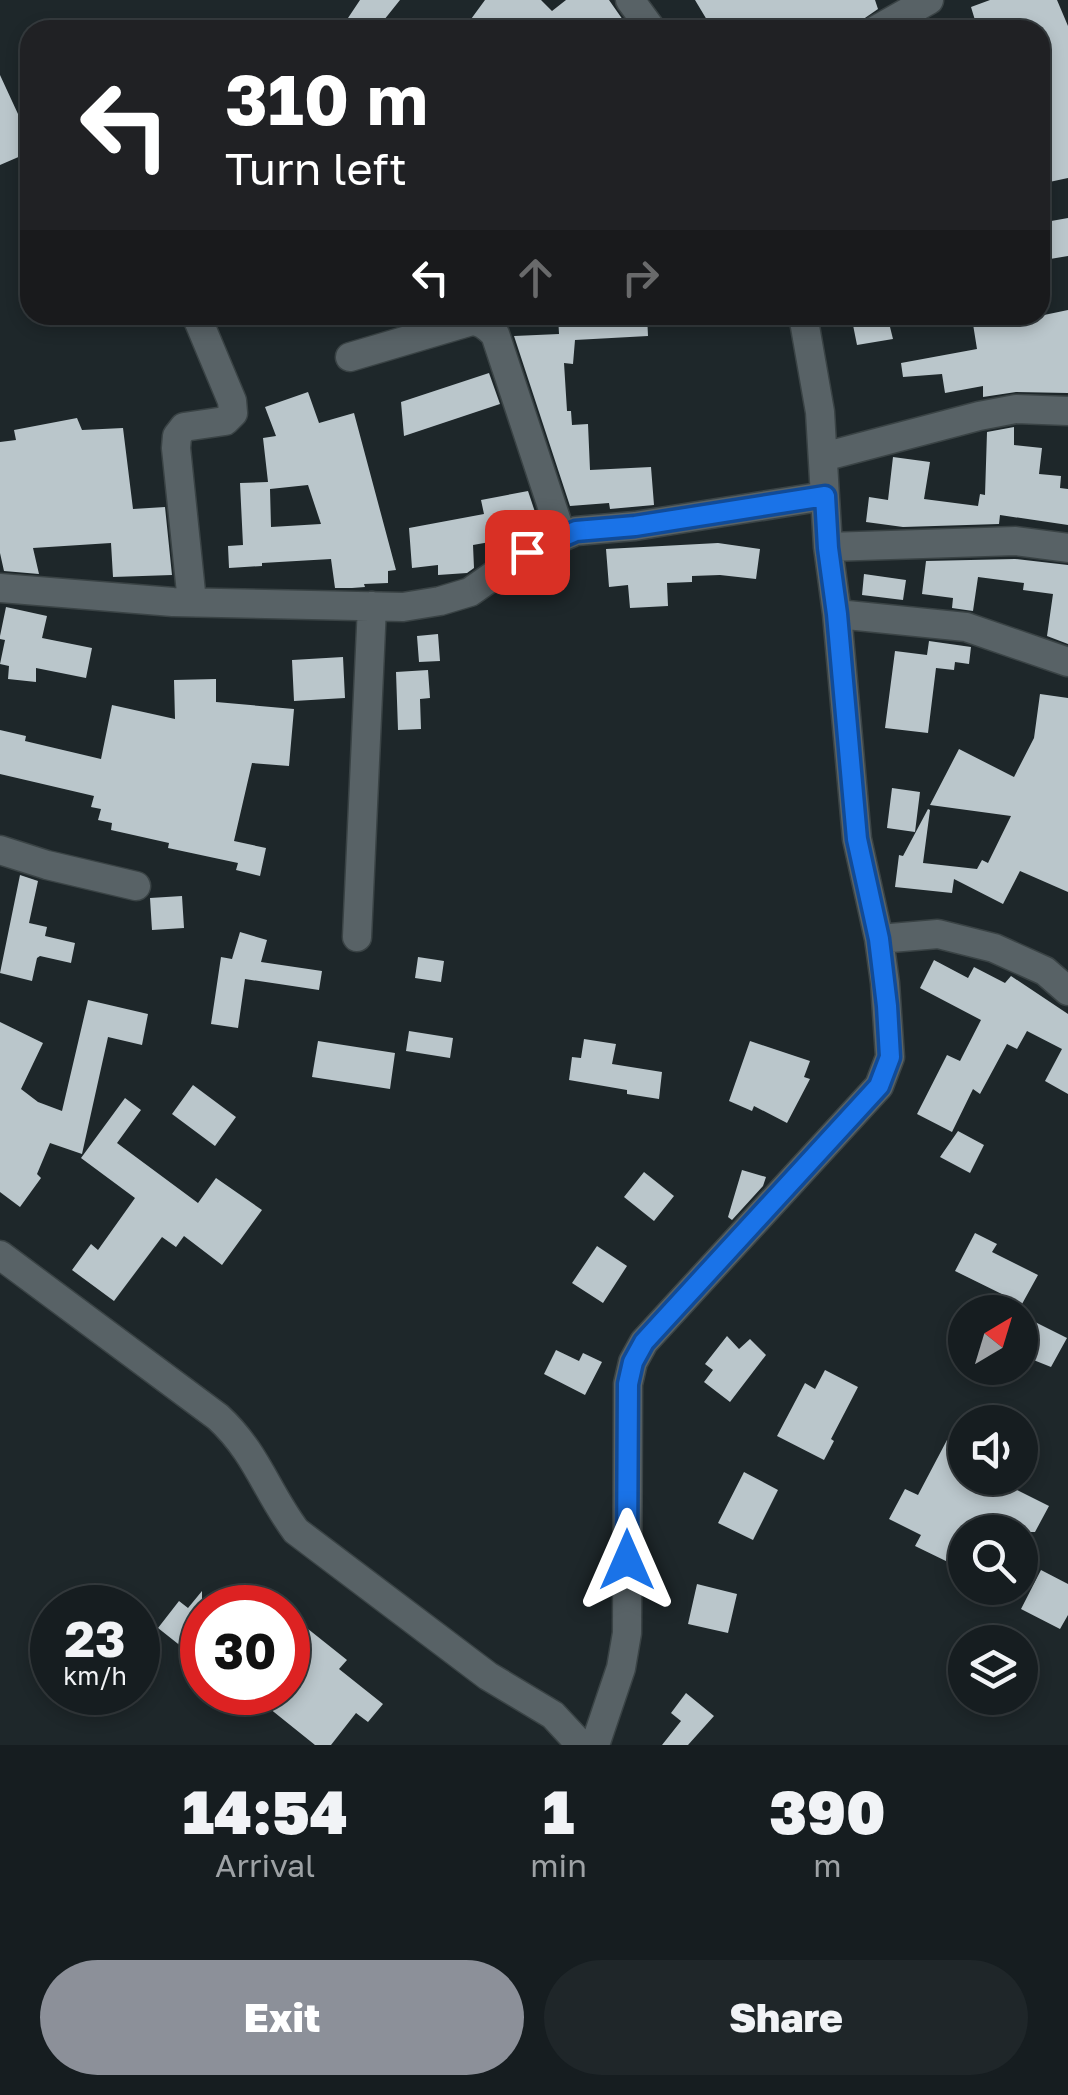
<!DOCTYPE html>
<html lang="en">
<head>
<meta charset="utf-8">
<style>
  body { margin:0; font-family:"Golos Text",sans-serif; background:#1f2629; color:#f1f3f6; height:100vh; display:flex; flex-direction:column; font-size:38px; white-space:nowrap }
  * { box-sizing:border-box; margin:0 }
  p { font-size:32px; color:#9ea2a5 }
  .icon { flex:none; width:55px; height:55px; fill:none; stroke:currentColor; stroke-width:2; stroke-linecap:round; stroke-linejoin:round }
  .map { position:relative; height:1745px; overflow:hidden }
  .sheet { display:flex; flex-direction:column; background:#161d20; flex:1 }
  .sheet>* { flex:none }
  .guide { position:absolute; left:20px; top:20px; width:1030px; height:305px; border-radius:30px; box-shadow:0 5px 15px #0003,0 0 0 2px #353b3e; background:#202124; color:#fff; overflow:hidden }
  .needle { width:65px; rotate:38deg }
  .fabs { position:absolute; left:948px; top:1295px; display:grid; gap:20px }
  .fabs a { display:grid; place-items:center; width:90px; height:90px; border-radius:50%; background:#161d20; box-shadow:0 5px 15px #0003,0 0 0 2px #353b3e; font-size:50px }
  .speed { position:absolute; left:30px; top:1585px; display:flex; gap:20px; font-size:50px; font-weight:700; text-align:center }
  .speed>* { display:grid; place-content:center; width:130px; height:130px; border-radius:50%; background:#161d20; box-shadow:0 5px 15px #0003,0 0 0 2px #353b3e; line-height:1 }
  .speed small { font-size:25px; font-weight:400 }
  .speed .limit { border:15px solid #d22; background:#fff; color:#111 }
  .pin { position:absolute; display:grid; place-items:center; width:85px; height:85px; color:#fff; margin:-42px; border-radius:20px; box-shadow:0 5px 15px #0006 }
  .me { position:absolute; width:110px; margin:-55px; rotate:0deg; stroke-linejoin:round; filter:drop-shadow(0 0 8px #0008) }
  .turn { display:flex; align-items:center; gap:35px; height:210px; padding:0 40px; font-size:45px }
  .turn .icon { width:130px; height:130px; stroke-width:2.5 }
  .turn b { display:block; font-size:70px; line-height:85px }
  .lanes { display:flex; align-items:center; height:95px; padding:0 40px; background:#0003; justify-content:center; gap:50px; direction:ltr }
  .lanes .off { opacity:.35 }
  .eta { display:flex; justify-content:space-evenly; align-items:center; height:170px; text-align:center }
  .eta b { font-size:60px; font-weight:800; line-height:70px }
  .button { display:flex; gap:20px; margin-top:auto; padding:20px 40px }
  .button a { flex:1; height:115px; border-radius:60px; background:#8c9099; color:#fff; font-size:40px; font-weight:800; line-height:115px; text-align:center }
  .button a+a { background:#1f2629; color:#f1f3f6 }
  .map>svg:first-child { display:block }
  .building { fill:#bac6cb; fill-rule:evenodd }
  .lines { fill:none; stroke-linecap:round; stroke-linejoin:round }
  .minor-casing { stroke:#3a4345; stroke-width:31 }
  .minor { stroke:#586266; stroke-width:28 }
  .route-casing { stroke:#114b97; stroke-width:25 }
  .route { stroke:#1a73e8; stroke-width:18 }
</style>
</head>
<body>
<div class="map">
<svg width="1068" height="1745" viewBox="0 0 1068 1745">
  <rect width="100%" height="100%" fill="#1e272a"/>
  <!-- building -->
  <path class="building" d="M360,0H400L376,30H340Z
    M485,0H541L552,11L566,0H609L630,30H463Z
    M695,0H875L878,9L862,20L859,30H713Z
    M990,0H1057L1068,26V178L1040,184V136L1052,133L1040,87V30H978L971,7Z
    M0,75L30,140V152L0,165Z
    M1068,218V256L1050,259L1049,254L1040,255V223Z
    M1068,310V393L1016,392L983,397V386L945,393L942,374L903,377L901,363L977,349L973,324L978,322L976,315H1044Z
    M558,315H647L648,336L575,340L573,364L564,363L567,411H571L572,425L588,424L590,470L651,467L654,505L610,509L609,503L570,506L514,336L559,334Z
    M851,315H887L893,339L857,345Z
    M489,373L500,404L404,436L401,402Z
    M308,392L319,423L354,413L396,570L388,571V583L364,584L365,587L352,588H335L331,559L262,563V566L229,568L228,546L243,545L240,483L268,482L263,438L276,436L265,407ZM308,485L321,524L271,527L270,489Z
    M77,418L82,430L123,428L133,509L165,507L172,575L113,577L111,543L33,548L39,574L4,571L0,553V442L16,440L14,430Z
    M1014,427V445L1042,448L1039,474L1061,476L1060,488L1068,489V525L1000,515L999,524L903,527L866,522L869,497L888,500L893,457L930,462L924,499L978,506L980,494L985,495L987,432Z
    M528,491L539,524L500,531L501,540L473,545L474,568L467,573L438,575V565L412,568L409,528L484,514L481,500Z
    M718,543L760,549L756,579L720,575L692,576V582L667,583L668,606L630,608L628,585L609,587L606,549Z
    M1015,559L1068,565V644L1047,636L1053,594L1023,590L1024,583L978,577L973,611L952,608L953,598L922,594L926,561Z
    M864,574L906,580L903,600L862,595Z
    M6,607L47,616L42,638L92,648L86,678L36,668V682L8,679L9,666L0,664L5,640L0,639V636Z
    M438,634L440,661L419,662L417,636Z
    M929,641L971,647L969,664L955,662L954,670L936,668L928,733L885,728L895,651L927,655Z
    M343,657L345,698L294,701L292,660Z
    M428,670L430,698L420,699L421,729L398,730L396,672Z
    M216,679V702L294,709L289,766L252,763L234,841L266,848L260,876L236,870L238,863L168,848L169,843L111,830L112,823L98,820L101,809L91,807L94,796L0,774V730L26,736L25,741L101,759L112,705L175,719L174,680Z
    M1040,694L1068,698V892L1020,871L1003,904L954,879L952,893L895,887L899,855L903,856L928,809L930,810L923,863L977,869L982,860L988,863L1011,816L930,805L959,749L1014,777L1034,738Z
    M892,788L920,792L915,832L887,828Z
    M20,875L38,881L29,923L47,927L45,936L75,943L71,963L40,956L37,958L32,981L0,973Z
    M182,896L184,928L152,930L150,898Z
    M240,932L267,940L261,962L322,971L319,990L245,979L238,1028L211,1024L221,957L232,959Z
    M418,957L444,961L441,982L415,978Z
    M934,960L968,978L974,967L1005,983L1011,976L1068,1014V1094L1045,1081L1062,1049L1027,1031L1017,1049L1007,1044L980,1094L973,1089L952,1132L917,1114L947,1055L960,1061L981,1020L920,988Z
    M88,1000L148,1014L142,1045L108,1037L82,1154L50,1143L37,1174L41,1178L20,1207L0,1192V1022L43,1043L21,1089L38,1102L62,1111Z
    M409,1031L453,1038L450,1058L406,1051Z
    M584,1039L616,1044L612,1064L662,1072L659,1099L627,1094V1090L569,1080L572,1057L581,1058Z
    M318,1041L395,1053L390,1089L312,1077Z
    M750,1041L810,1061L804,1077L810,1079L787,1123L754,1106L752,1111L729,1101Z
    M193,1085L236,1117L215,1146L172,1114Z
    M125,1098L141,1110L117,1143L198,1203L216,1178L262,1210L222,1265L184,1236L176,1247L162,1237L114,1301L72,1270L91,1244L98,1250L135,1198L81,1158Z
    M958,1131L984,1145L970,1173L940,1157Z
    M742,1170L766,1177L763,1186L732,1220L728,1217Z
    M644,1172L674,1196L654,1221L624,1197Z
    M975,1233L997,1244L992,1252L1038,1275L1022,1304L955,1271Z
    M597,1246L627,1266L603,1303L572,1283Z
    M1035,1322L1067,1338L1051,1367L1021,1355Z
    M727,1336L739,1349L750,1339L766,1355L730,1402L704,1382L713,1370L705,1364Z
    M556,1350L579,1361L583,1353L602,1362L585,1395L544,1374Z
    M825,1370L858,1387L831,1439L834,1441L824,1460L777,1436L805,1383L815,1389Z
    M947,1440L965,1449V1478H993L1049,1506L1035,1532H965V1565L952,1559L950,1563L915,1546L921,1535L889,1519L905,1489L918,1495Z
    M744,1472L778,1490L753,1540L718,1523Z
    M1041,1570L1068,1584V1615L1060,1629L1021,1609Z
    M697,1584L737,1594L728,1633L688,1624Z
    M202,1591V1632L187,1651L158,1628L179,1601L188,1608Z
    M288,1613L347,1660L339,1669L383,1704L368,1722L356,1713L331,1745H315L249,1692H288Z
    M686,1693L714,1716L688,1745H662L681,1721L671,1713Z"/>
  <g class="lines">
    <defs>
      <path id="minor" d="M630,0L652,30
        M876,30L929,0
        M350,357L472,321C483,322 487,327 495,334L562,537
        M823,457L979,416L1016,409L1068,411
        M828,547L1016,541L1068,548
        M0,588L173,602L403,607L440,601L470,592L527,552L576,531L635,526L825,496
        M192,602L176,448L177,436L184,427L225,421L233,413L232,401L196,315
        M837,614L966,627L1068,662
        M0,850L47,865L136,886
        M357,937L372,606
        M879,939L938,934L994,948L1045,971L1068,991
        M0,1255L218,1417C257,1453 266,1491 296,1531L488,1676L553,1715L581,1745
        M595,1745L621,1668L627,1633L628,1384L633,1362L644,1342L879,1086L890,1057L885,983L879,939L857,839L837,614L828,547L820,412L803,315"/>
    </defs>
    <!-- minor casing -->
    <use href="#minor" class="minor-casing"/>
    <!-- minor -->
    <use href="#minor" class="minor"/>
  </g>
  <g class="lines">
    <defs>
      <path id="route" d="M527,552L576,531L635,526L825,496L828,548L837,614L857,839L879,939L887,1006L890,1057L879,1086L644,1342L633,1362L628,1384L627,1560"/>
    </defs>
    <!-- route casing -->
    <use href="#route" class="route-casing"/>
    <!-- route -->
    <use href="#route" class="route"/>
  </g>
</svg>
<div class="fabs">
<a><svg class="needle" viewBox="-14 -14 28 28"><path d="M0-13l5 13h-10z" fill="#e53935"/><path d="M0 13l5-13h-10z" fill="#9ea2a5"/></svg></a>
<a><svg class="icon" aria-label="sound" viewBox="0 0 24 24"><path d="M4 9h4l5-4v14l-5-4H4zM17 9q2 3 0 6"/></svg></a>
<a><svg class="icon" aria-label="search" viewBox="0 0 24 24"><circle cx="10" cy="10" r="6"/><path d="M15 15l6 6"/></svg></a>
<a><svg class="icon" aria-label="layers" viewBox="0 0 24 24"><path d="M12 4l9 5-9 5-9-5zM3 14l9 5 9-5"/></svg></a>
</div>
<div class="speed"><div>23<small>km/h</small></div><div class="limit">30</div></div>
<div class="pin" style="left:527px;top:552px;background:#d93025"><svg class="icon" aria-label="arrive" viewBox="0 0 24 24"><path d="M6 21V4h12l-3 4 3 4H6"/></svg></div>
<svg class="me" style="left:627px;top:1560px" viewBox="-20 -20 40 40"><path d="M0-17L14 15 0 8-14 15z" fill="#1a73e8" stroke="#fff" stroke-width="4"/></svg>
<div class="guide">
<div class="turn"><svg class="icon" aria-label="left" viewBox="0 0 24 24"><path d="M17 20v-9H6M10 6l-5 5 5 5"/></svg><div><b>310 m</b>Turn left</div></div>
<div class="lanes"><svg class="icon" aria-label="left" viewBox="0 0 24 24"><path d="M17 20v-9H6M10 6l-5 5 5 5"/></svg><svg class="icon off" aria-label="ahead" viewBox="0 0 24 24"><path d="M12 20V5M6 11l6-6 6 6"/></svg><svg class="icon off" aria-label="right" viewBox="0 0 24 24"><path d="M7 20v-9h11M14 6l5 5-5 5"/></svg></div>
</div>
</div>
<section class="sheet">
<div class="eta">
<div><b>14:54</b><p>Arrival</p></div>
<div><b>1</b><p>min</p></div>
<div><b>390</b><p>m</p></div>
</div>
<div class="button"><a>Exit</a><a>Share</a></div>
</section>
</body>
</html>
